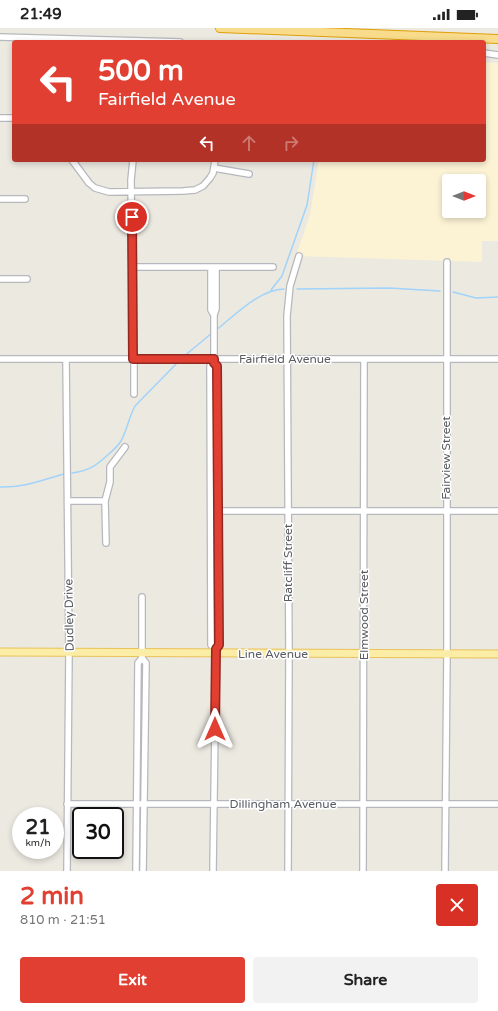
<!DOCTYPE html>
<html lang="en">
<head>
<meta charset="utf-8">
<style>
  body { margin:0; font-family:"Varela Round",sans-serif; background:#f2f2f2; color:#222; height:100vh; display:flex; flex-direction:column; font-size:15px; white-space:nowrap }
  * { box-sizing:border-box; margin:0 }
  p { font-size:13px; color:#767676 }
  .icon { flex:none; width:22px; height:22px; fill:none; stroke:currentColor; stroke-width:2; stroke-linecap:round; stroke-linejoin:round }
  .map { position:relative; height:843px; overflow:hidden }
  .side { display:flex; flex-direction:column; background:#fff; flex:1 }
  .side>* { flex:none }
  .top-card { position:absolute; left:12px; top:12px; width:474px; height:122px; border-radius:4px; box-shadow:0 2px 6px #0003; background:#e03f31; color:#fff; overflow:hidden }
  .needle { width:26px; rotate:90deg }
  .controls { position:absolute; left:442px; top:146px; display:grid; gap:8px }
  .controls a { display:grid; place-items:center; width:44px; height:44px; border-radius:4px; background:#fff; box-shadow:0 2px 6px #0003; font-size:20px }
  .speed { position:absolute; left:12px; top:779px; display:flex; gap:8px; font-size:20px; font-weight:700; text-align:center }
  .speed>* { display:grid; place-content:center; width:52px; height:52px; border-radius:50%; background:#fff; box-shadow:0 2px 6px #0003; line-height:1 }
  .speed small { font-size:10px; font-weight:400 }
  .speed .limit { border:2px solid #111; border-radius:6px; background:#fff; color:#111 }
  .pin { position:absolute; display:grid; place-items:center; width:34px; height:34px; color:#fff; margin:-17px; border:2px solid #fff; border-radius:50%; box-shadow:0 1px 4px #0007 }
  .me { position:absolute; width:44px; margin:-22px; rotate:0deg; stroke-linejoin:round; filter:drop-shadow(0 0 3px #0008) }
  .turn { display:flex; align-items:center; gap:14px; height:84px; padding:0 20px; font-size:18px }
  .turn .icon { width:52px; height:52px; stroke-width:2.5 }
  .turn b { display:block; font-size:28px; line-height:34px }
  .lanes { display:flex; align-items:center; height:38px; padding:0 20px; background:#0003; justify-content:center; gap:20px; direction:ltr }
  .lanes .off { opacity:.35 }
  .round { display:grid; place-items:center; flex:none; width:42px; height:42px; border-radius:4px; background:#f2f2f2 }
  .headline { display:flex; align-items:center; justify-content:space-between; height:68px; padding:0 20px }
  h1 { font-size:24px; font-weight:700; line-height:30px; color:#e03f31 }
  .cta { display:flex; gap:8px; margin-top:auto; padding:8px 20px }
  .cta a { flex:1; height:46px; border-radius:4px; background:#e03f31; color:#fff; font-size:16px; font-weight:700; line-height:46px; text-align:center }
  .cta a+a { background:#f2f2f2; color:#222 }
  .status { display:flex; justify-content:space-between; align-items:center; height:28px; padding:0 20px; background:#fff; direction:ltr }
  .status svg { height:11px; fill:currentColor }
  .map>svg:first-child { display:block }
  .commercial { fill:#fcf3d5; fill-rule:evenodd }
  .lines { fill:none; stroke-linecap:round; stroke-linejoin:round }
  .stream { stroke:#a1d3fb; stroke-width:1.5 }
  .minor-casing { stroke:#b6b8bd; stroke-width:8 }
  .major-casing { stroke:#eac25a; stroke-width:9 }
  .highway-casing { stroke:#e19e0a; stroke-width:10 }
  .minor { stroke:#fff; stroke-width:5.5 }
  .major { stroke:#fbeda6; stroke-width:7 }
  .highway { stroke:#f8dc8b; stroke-width:8 }
  .route-casing { stroke:#922920; stroke-width:10 }
  .route { stroke:#e03f31; stroke-width:7 }
  .labels { text-anchor:middle; stroke-width:3; stroke-linejoin:round; paint-order:stroke }
  .street-label { font-size:12px; fill:#595c61; stroke:#fff }
</style>
</head>
<body>
<div class="status"><b>21:49</b><svg viewBox="0 0 49 12"><path d="M0 12V9h3v3zM5 12V6h3v6zM10 12V3h3v9zM15 12V0h3v12zM26 1h20v11H26zM47 4h2v5h-2z"/></svg></div>
<div class="map">
<svg width="498" height="843" viewBox="0 0 498 843">
  <rect width="100%" height="100%" fill="#ebe9e0"/>
  <!-- commercial -->
  <path class="commercial" d="M484,34L498,35V213H482V234L296,228L310,187L319,132H484ZM449,153H479V183H449Z"/>
  <g class="lines">
    <!-- stream -->
    <path class="stream" d="M297,261L389,260L440,263
      M271,262L282,248L307,177L314,132
      M453,264L476,270L498,269
      M215,303C234,288 260,261 284,261
      M183,329L212,305
      M72,445C90,443 98,436 110,425C114,421 118,418 121,413C127,402 129,389 135,378L179,333
      M0,459C22,460 43,452 64,446"/>
    <defs>
      <path id="minor" d="M0,9L180,14
        M484,25L498,27
        M0,90H14
        M72,132L89,155L95,160L109,164L183,163L195,162L203,158L210,150L213,145L215,132
        M214,140L249,146
        M0,171H25
        M132,239H273
        M211,239V282L214,287
        M0,251H27
        M0,331H498
        M66,331L69,624L67,843
        M133,331L131,152L133,132
        M214,335L210,338L211,617L216,621
        M134,366V331
        M68,473H105
        M216,483H498
        M106,515L105,473L110,454V439L125,419
        M142,630L146,635L143,843
        M67,776H498
        M136,843L138,635L142,630V569
        M213,843L216,626V621L219,617L217,338L214,335V287L216,281V239
        M288,843L289,626L287,288L290,258L299,228
        M363,843L364,331
        M445,843L447,626V234"/>
      <path id="major" d="M0,624L498,626"/>
      <path id="highway" d="M220,0L498,11"/>
    </defs>
    <!-- minor casing -->
    <use href="#minor" class="minor-casing"/>
    <!-- major casing -->
    <use href="#major" class="major-casing"/>
    <!-- highway casing -->
    <use href="#highway" class="highway-casing"/>
    <!-- minor -->
    <use href="#minor" class="minor"/>
    <!-- major -->
    <use href="#major" class="major"/>
    <!-- highway -->
    <use href="#highway" class="highway"/>
  </g>
  <g class="lines">
    <defs>
      <path id="route" d="M132,189L133,331H214V335L217,338L219,617L216,621L215,701"/>
    </defs>
    <!-- route casing -->
    <use href="#route" class="route-casing"/>
    <!-- route -->
    <use href="#route" class="route"/>
  </g>
  <g class="labels">
    <!-- street labels -->
    <g class="street-label">
      <text x="285" y="335">Fairfield Avenue</text>
      <text transform="translate(446 430) rotate(-90)" y="4">Fairview Street</text>
      <text transform="translate(288 535) rotate(-90)" y="4">Ratcliff Street</text>
      <text transform="translate(69 587) rotate(-91)" y="4">Dudley Drive</text>
      <text transform="translate(364 587) rotate(-90)" y="4">Elmwood Street</text>
      <text x="273" y="630">Line Avenue</text>
      <text x="283" y="780">Dillingham Avenue</text>
    </g>
  </g>
</svg>
<div class="controls">
<a><svg class="needle" viewBox="-14 -14 28 28"><path d="M0-13l5 13h-10z" fill="#e53935"/><path d="M0 13l5-13h-10z" fill="#767676"/></svg></a>
</div>
<div class="speed"><div>21<small>km/h</small></div><div class="limit">30</div></div>
<div class="pin" style="left:132px;top:189px;background:#d93025"><svg class="icon" aria-label="arrive" viewBox="0 0 24 24"><path d="M6 21V4h12l-3 4 3 4H6"/></svg></div>
<svg class="me" style="left:215px;top:701px" viewBox="-20 -20 40 40"><path d="M0-17L14 15 0 8-14 15z" fill="#e03f31" stroke="#fff" stroke-width="4"/></svg>
<div class="top-card">
<div class="turn"><svg class="icon" aria-label="left" viewBox="0 0 24 24"><path d="M17 20v-9H6M10 6l-5 5 5 5"/></svg><div><b>500 m</b>Fairfield Avenue</div></div>
<div class="lanes"><svg class="icon" aria-label="left" viewBox="0 0 24 24"><path d="M17 20v-9H6M10 6l-5 5 5 5"/></svg><svg class="icon off" aria-label="ahead" viewBox="0 0 24 24"><path d="M12 20V5M6 11l6-6 6 6"/></svg><svg class="icon off" aria-label="right" viewBox="0 0 24 24"><path d="M7 20v-9h11M14 6l5 5-5 5"/></svg></div>
</div>
</div>
<section class="side">
<div class="headline"><div><h1>2 min</h1><p>810 m · 21:51</p></div><a class="round" style="background:#d93025;color:#fff"><svg class="icon" aria-label="close" viewBox="0 0 24 24"><path d="M6 6l12 12M18 6L6 18"/></svg></a></div>
<div class="cta"><a>Exit</a><a>Share</a></div>
</section>
</body>
</html>
